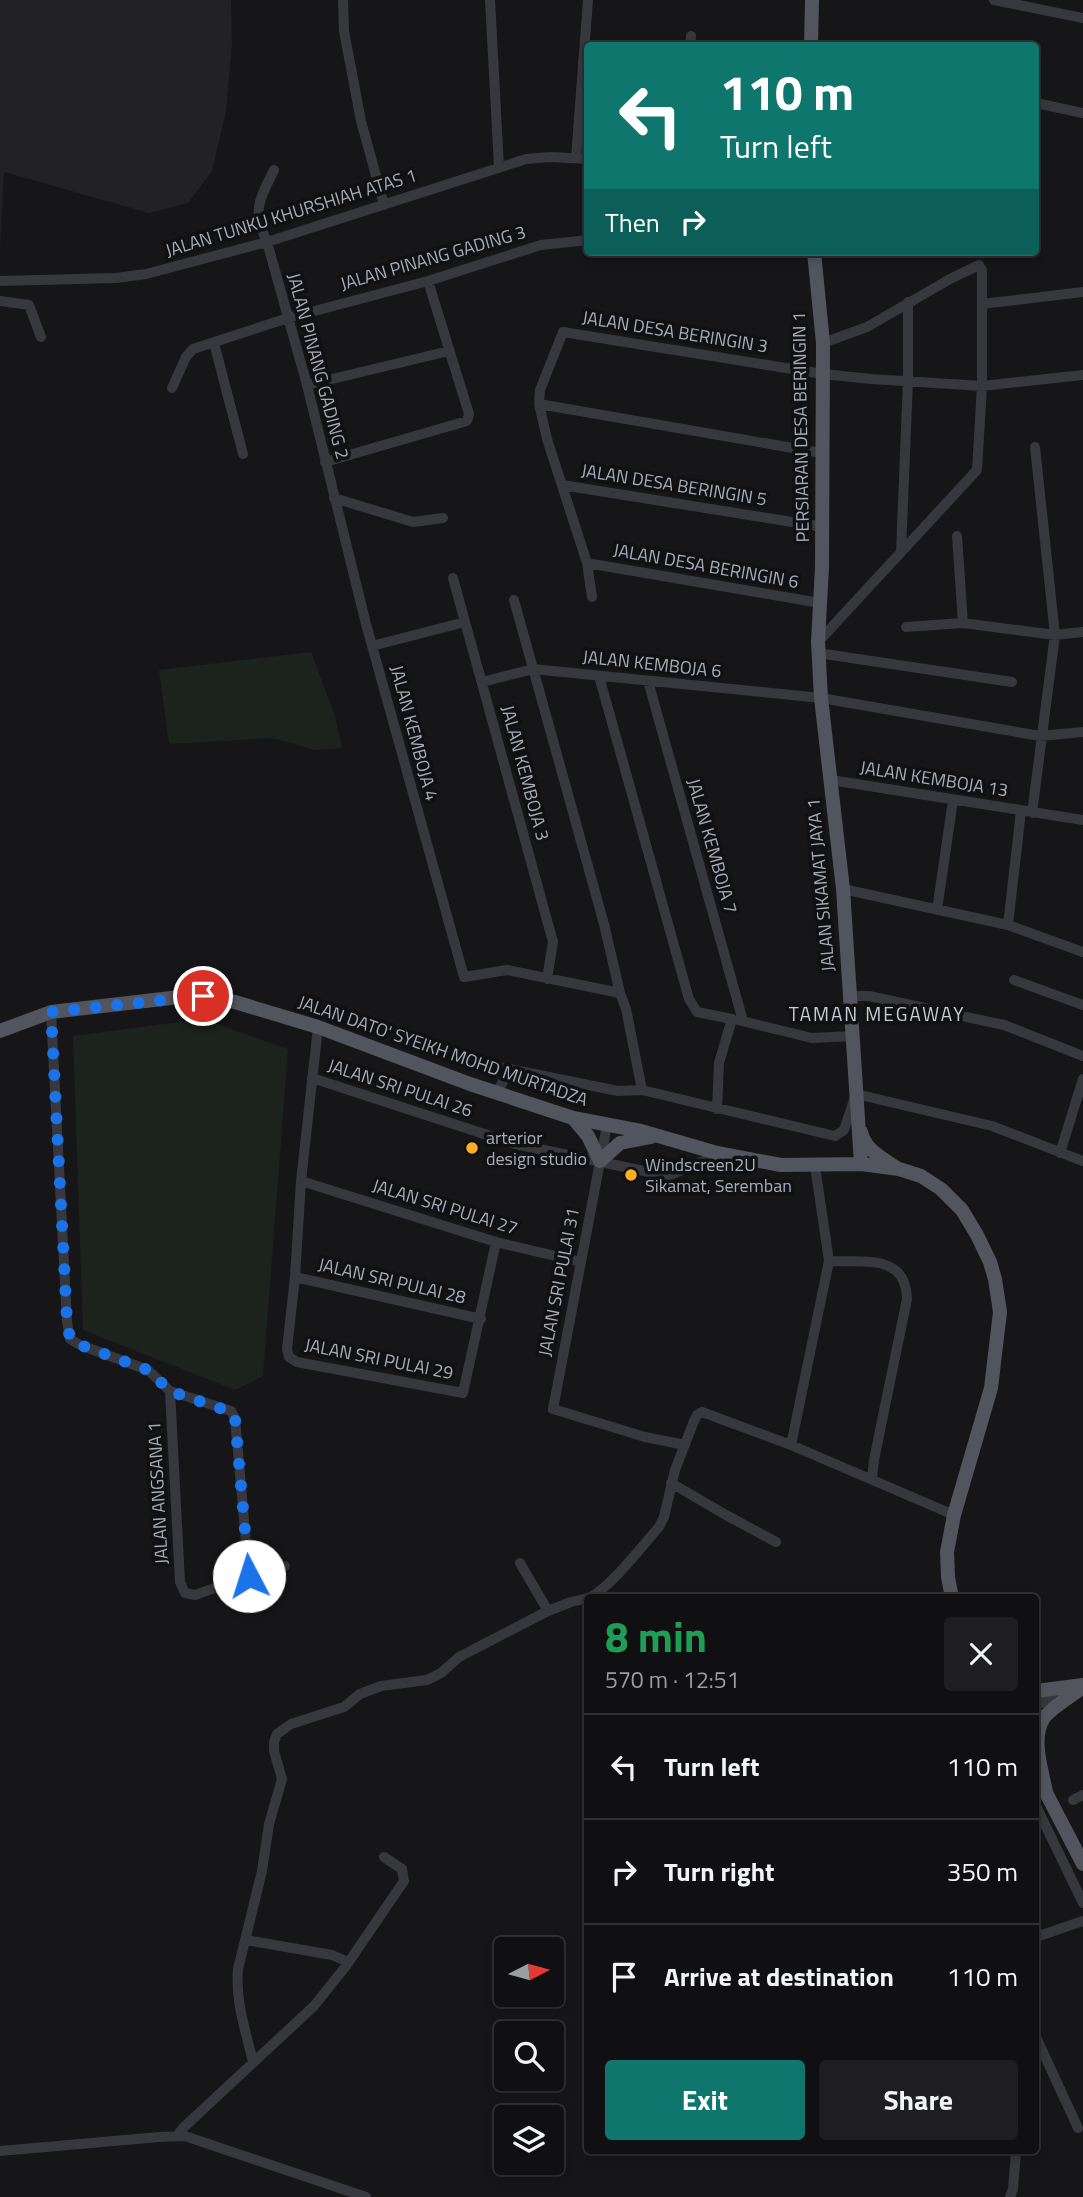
<!DOCTYPE html>
<html lang="en">
<head>
<meta charset="utf-8">
<style>
  body { margin:0; font-family:"Titillium Web",sans-serif; background:#1e1e20; color:#f1f3f6; height:100vh; display:flex; flex-direction:column; font-size:26px; white-space:nowrap }
  * { box-sizing:border-box; margin:0 }
  p { font-size:23px; color:#9c9d9f }
  .icon { flex:none; width:38px; height:38px; fill:none; stroke:currentColor; stroke-width:2; stroke-linecap:round; stroke-linejoin:round }
  .map { position:relative; flex:1; overflow:hidden }
  .sheet { position:absolute; left:584px; top:1594px; width:455px; height:560px; display:flex; flex-direction:column; background:#101012; border-radius:7px; box-shadow:0 4px 10px #0003,0 0 0 2px #303032 }
  .sheet>* { flex:none }
  .banner { position:absolute; left:584px; top:42px; width:455px; height:214px; border-radius:7px; box-shadow:0 4px 10px #0003,0 0 0 2px #303032; background:#0f766e; color:#fff; overflow:hidden }
  .needle { width:46px; rotate:84deg }
  .tools { position:absolute; left:494px; top:1937px; display:grid; gap:14px }
  .tools a { display:grid; place-items:center; width:70px; height:70px; border-radius:7px; background:#101012; box-shadow:0 4px 10px #0003,0 0 0 2px #303032; font-size:35px }
  .pin { position:absolute; display:grid; place-items:center; width:60px; height:60px; color:#fff; margin:-30px; border:4px solid #fff; border-radius:50%; box-shadow:0 2px 7px #0007 }
  .me { position:absolute; width:77px; margin:-38px; rotate:355deg; stroke-linejoin:round; filter:drop-shadow(0 0 5px #0008) }
  .turn { display:flex; align-items:center; gap:24px; height:147px; padding:0 21px; font-size:32px }
  .turn .icon { width:91px; height:91px; stroke-width:2.5 }
  .turn b { display:block; font-size:49px; line-height:60px }
  .then { display:flex; align-items:center; height:66px; padding:0 21px; background:#0003; gap:14px; font-size:26px }
  .round { display:grid; place-items:center; flex:none; width:74px; height:74px; border-radius:7px; background:#1e1e20 }
  .summary { display:flex; align-items:center; justify-content:space-between; height:119px; padding:0 21px }
  h1 { font-size:42px; font-weight:700; line-height:52px; color:#1e9e55 }
  .primary-button { display:flex; gap:14px; margin-top:auto; padding:14px 21px }
  .primary-button a { flex:1; height:80px; border-radius:7px; background:#0f766e; color:#fff; font-size:28px; font-weight:700; line-height:80px; text-align:center }
  .primary-button a+a { background:#1e1e20; color:#f1f3f6 }
  ul { padding:0; list-style:none }
  li { display:flex; align-items:center; gap:21px; height:105px; padding:0 21px; border-top:2px solid #303032 }
  li div { flex:1 }
  li b { display:block; font-size:26px }
  li em { font-style:normal }
  .map>svg:first-child { display:block }
  .built { fill:#222225 }
  .green { fill:#1b231c }
  .lines { fill:none; stroke-linecap:round; stroke-linejoin:round }
  .minor { stroke:#36383d; stroke-width:10 }
  .major { stroke:#52555d; stroke-width:14 }
  .route { stroke:#1a73e8; stroke-width:12; stroke-dasharray:0 21.6 }
  .poi-dot { fill:#ffad27; stroke:#111113; stroke-width:2.5 }
  .labels { text-anchor:middle; stroke-width:7; stroke-linejoin:round; paint-order:stroke }
  .street-label { font-size:18px; fill:#a6adb9; stroke:#111113 }
  .poi-label { font-size:18px; fill:#a6adb9; stroke:#111113; text-anchor:start }
  .neighbourhood-label { font-size:19px; letter-spacing:2px; fill:#c8ccd5; stroke:#111113 }
</style>
</head>
<body>
<div class="map">
<svg width="1083" height="2197" viewBox="0 0 1083 2197">
  <rect width="100%" height="100%" fill="#161618"/>
  <!-- built -->
  <path class="built" d="M0,0H231L232,44L226,111L212,171L188,203L149,213L4,172L0,248Z"/>
  <!-- green -->
  <path class="green" d="M311,652L335,716L342,748L315,750L272,738L169,744L159,670Z
    M202,1019L288,1049L263,1376L235,1390L83,1330L73,1036Z"/>
  <g class="lines">
    <!-- minor -->
    <path class="minor" d="M343,0L344,31L361,121L384,205
      M490,0L499,167
      M994,0L1083,18
      M690,46L691,36
      M1036,103L1083,113
      M576,158L588,0
      M274,170C259,200 252,210 267,242L307,385L366,624L464,977L507,970L620,993L626,1009L642,1090
      M0,281L116,278L146,274L267,242L526,159L550,157L588,159
      M0,301L29,305L41,337
      M982,304L1083,292
      M214,343L243,454
      M307,385L449,351
      M172,388L186,357L193,349L288,318L428,281L541,245L588,240
      M539,404L822,453
      M325,462L467,421L469,414L428,281
      M562,485L823,527
      M334,498L413,522L443,518
      M957,536L963,623
      M901,552L908,380V302
      M587,563L820,603
      M453,578L553,942L547,979
      M592,597L587,563L547,439L539,404L540,390L563,332L823,374L871,379L982,386L1083,375
      M514,600L604,924L620,993
      M906,627L963,623L1055,635L1083,632
      M818,642L977,470L982,386V270L979,265L950,279L867,327L823,343
      M372,646L465,622
      M818,653L1012,682
      M599,676L689,999L697,1012L732,1019L719,1063L717,1109
      M648,681L743,1021
      M482,682L533,669L821,698L1040,736L1083,732
      M831,780L1083,820
      M1032,813L1055,635L1035,447
      M843,889L1008,925L1083,952
      M937,910L953,800
      M1008,925L1021,811
      M1014,980L1083,1005
      M850,996H869L1004,1025L1083,1056
      M51,1012L67,1322L70,1339L80,1345L148,1370L170,1391L231,1411L235,1418L249,1576
      M738,1020L812,1038L852,1036
      M318,1027L301,1181L295,1277L287,1349L289,1357L297,1362L463,1393L496,1242
      M470,1061L618,1091L642,1090L835,1136L844,1130L856,1094L992,1126L1083,1161
      M312,1078L515,1144L668,1176L720,1154
      M496,1093L511,1069
      M607,1125L553,1409L645,1437L685,1445
      M1060,1153L1083,1079
      M301,1181L496,1242L581,1262
      M829,1261C863,1263 906,1253 907,1299L874,1460L872,1479
      M295,1277L481,1319
      M170,1391L180,1582L185,1593L195,1595L249,1576L285,1566
      M791,1445L829,1261L815,1166
      M671,1483L726,1515L776,1542
      M520,1563L548,1611
      M589,1598C610,1588 642,1546 659,1527L664,1517L675,1470L694,1421L697,1415L702,1412L791,1445L954,1515
      M1036,1705L1069,1692
      M1073,1800L1083,1795
      M1036,1806L1083,1903
      M1036,1937L1083,1921
      M246,1940L332,1955L348,1962
      M1036,2037L1078,2128
      M253,2062C246,2032 235,2001 238,1969L262,1871L269,1824L282,1779L274,1751V1742L277,1734L291,1724L344,1707L360,1694L381,1686L427,1680L441,1673L459,1657L548,1611L571,1602L588,1598
      M176,2137L183,2128L314,2006L346,1966L404,1881L402,1869L384,1857
      M0,2151L159,2137L185,2136L366,2197
      M1010,2197L1013,2189L1016,2151"/>
    <!-- major -->
    <path class="major" d="M811,46L812,0
      M814,252L823,343L822,567L818,642L821,698L843,889L861,1164
      M0,1031L51,1012L171,998L203,996L235,1002L318,1027L470,1084L573,1118L641,1131L717,1153L781,1165L861,1164L899,1169L921,1176L941,1189L962,1210L977,1235L990,1262L995,1279L1000,1312L991,1388L954,1515L947,1552L948,1577L952,1598
      M573,1118L588,1136L600,1161L620,1143L651,1137
      M861,1132C865,1150 882,1158 897,1168
      M1036,1691L1083,1685
      M1042,1785L1083,1864
      M1046,1792C1042,1770 1031,1740 1043,1719C1049,1709 1073,1695 1083,1687"/>
  </g>
  <g class="lines">
    <!-- route -->
    <path class="route" d="M203,996L51,1012L67,1321L70,1339L80,1345L148,1370L170,1391L231,1412L235,1418L249,1576"/>
  </g>
  <!-- markers -->
  <g class="poi-dot">
    <circle cx="472" cy="1148" r="7"/>
    <circle cx="631" cy="1175" r="7"/>
  </g>
  <g class="labels">
    <!-- street labels -->
    <g class="street-label">
      <text transform="translate(291 213) rotate(-17)" y="6">JALAN TUNKU KHURSHIAH ATAS 1</text>
      <text transform="translate(433 258) rotate(-16)" y="6">JALAN PINANG GADING 3</text>
      <text transform="translate(675 332) rotate(9)" y="6">JALAN DESA BERINGIN 3</text>
      <text transform="translate(318 366) rotate(75)" y="6">JALAN PINANG GADING 2</text>
      <text transform="translate(801 427) rotate(-91)" y="6">PERSIARAN DESA BERINGIN 1</text>
      <text transform="translate(674 485) rotate(9)" y="6">JALAN DESA BERINGIN 5</text>
      <text transform="translate(706 566) rotate(10)" y="6">JALAN DESA BERINGIN 6</text>
      <text transform="translate(652 664) rotate(6)" y="6">JALAN KEMBOJA 6</text>
      <text transform="translate(414 733) rotate(75)" y="6">JALAN KEMBOJA 4</text>
      <text transform="translate(525 773) rotate(75)" y="6">JALAN KEMBOJA 3</text>
      <text transform="translate(934 779) rotate(9)" y="6">JALAN KEMBOJA 13</text>
      <text transform="translate(712 846) rotate(74)" y="6">JALAN KEMBOJA 7</text>
      <text transform="translate(821 885) rotate(-95)" y="6">JALAN SIKAMAT JAYA 1</text>
      <text transform="translate(443 1051) rotate(19)" y="6">JALAN DATO' SYEIKH MOHD MURTADZA</text>
      <text transform="translate(400 1088) rotate(18)" y="6">JALAN SRI PULAI 26</text>
      <text transform="translate(445 1207) rotate(17)" y="6">JALAN SRI PULAI 27</text>
      <text transform="translate(392 1281) rotate(13)" y="6">JALAN SRI PULAI 28</text>
      <text transform="translate(559 1282) rotate(-79)" y="6">JALAN SRI PULAI 31</text>
      <text transform="translate(379 1359) rotate(11)" y="6">JALAN SRI PULAI 29</text>
      <text transform="translate(158 1493) rotate(-93)" y="6">JALAN ANGSANA 1</text>
    </g>
    <!-- poi labels -->
    <g class="poi-label">
      <text x="486" y="1144">arterior<tspan x="486" dy="21">design studio</tspan></text>
      <text x="645" y="1171">Windscreen2U<tspan x="645" dy="21">Sikamat, Seremban</tspan></text>
    </g>
    <!-- neighbourhood labels -->
    <g class="neighbourhood-label">
      <text x="877" y="1021">TAMAN MEGAWAY</text>
    </g>
  </g>
</svg>
<div class="tools">
<a><svg class="needle" viewBox="-14 -14 28 28"><path d="M0-13l5 13h-10z" fill="#e53935"/><path d="M0 13l5-13h-10z" fill="#9c9d9f"/></svg></a>
<a><svg class="icon" aria-label="search" viewBox="0 0 24 24"><circle cx="10" cy="10" r="6"/><path d="M15 15l6 6"/></svg></a>
<a><svg class="icon" aria-label="layers" viewBox="0 0 24 24"><path d="M12 4l9 5-9 5-9-5zM3 14l9 5 9-5"/></svg></a>
</div>
<div class="pin" style="left:203px;top:996px;background:#d93025"><svg class="icon" aria-label="arrive" viewBox="0 0 24 24"><path d="M6 21V4h12l-3 4 3 4H6"/></svg></div>
<svg class="me" style="left:249px;top:1576px" viewBox="-20 -20 40 40"><circle r="19" fill="#fff"/><path d="M0-13L10 11 0 6-10 11z" fill="#1a73e8"/></svg>
<div class="banner">
<div class="turn"><svg class="icon" aria-label="left" viewBox="0 0 24 24"><path d="M17 20v-9H6M10 6l-5 5 5 5"/></svg><div><b>110 m</b>Turn left</div></div>
<div class="then">Then<svg class="icon" aria-label="right" viewBox="0 0 24 24"><path d="M7 20v-9h11M14 6l5 5-5 5"/></svg></div>
</div>
<section class="sheet">
<div class="summary"><div><h1>8 min</h1><p>570 m · 12:51</p></div><a class="round"><svg class="icon" aria-label="close" viewBox="0 0 24 24"><path d="M6 6l12 12M18 6L6 18"/></svg></a></div>
<ul>
<li><svg class="icon" aria-label="left" viewBox="0 0 24 24"><path d="M17 20v-9H6M10 6l-5 5 5 5"/></svg><div><b>Turn left</b></div><em>110 m</em></li>
<li><svg class="icon" aria-label="right" viewBox="0 0 24 24"><path d="M7 20v-9h11M14 6l5 5-5 5"/></svg><div><b>Turn right</b></div><em>350 m</em></li>
<li><svg class="icon" aria-label="arrive" viewBox="0 0 24 24"><path d="M6 21V4h12l-3 4 3 4H6"/></svg><div><b>Arrive at destination</b></div><em>110 m</em></li>
</ul>
<div class="primary-button"><a>Exit</a><a>Share</a></div>
</section>
</div>
</body>
</html>
